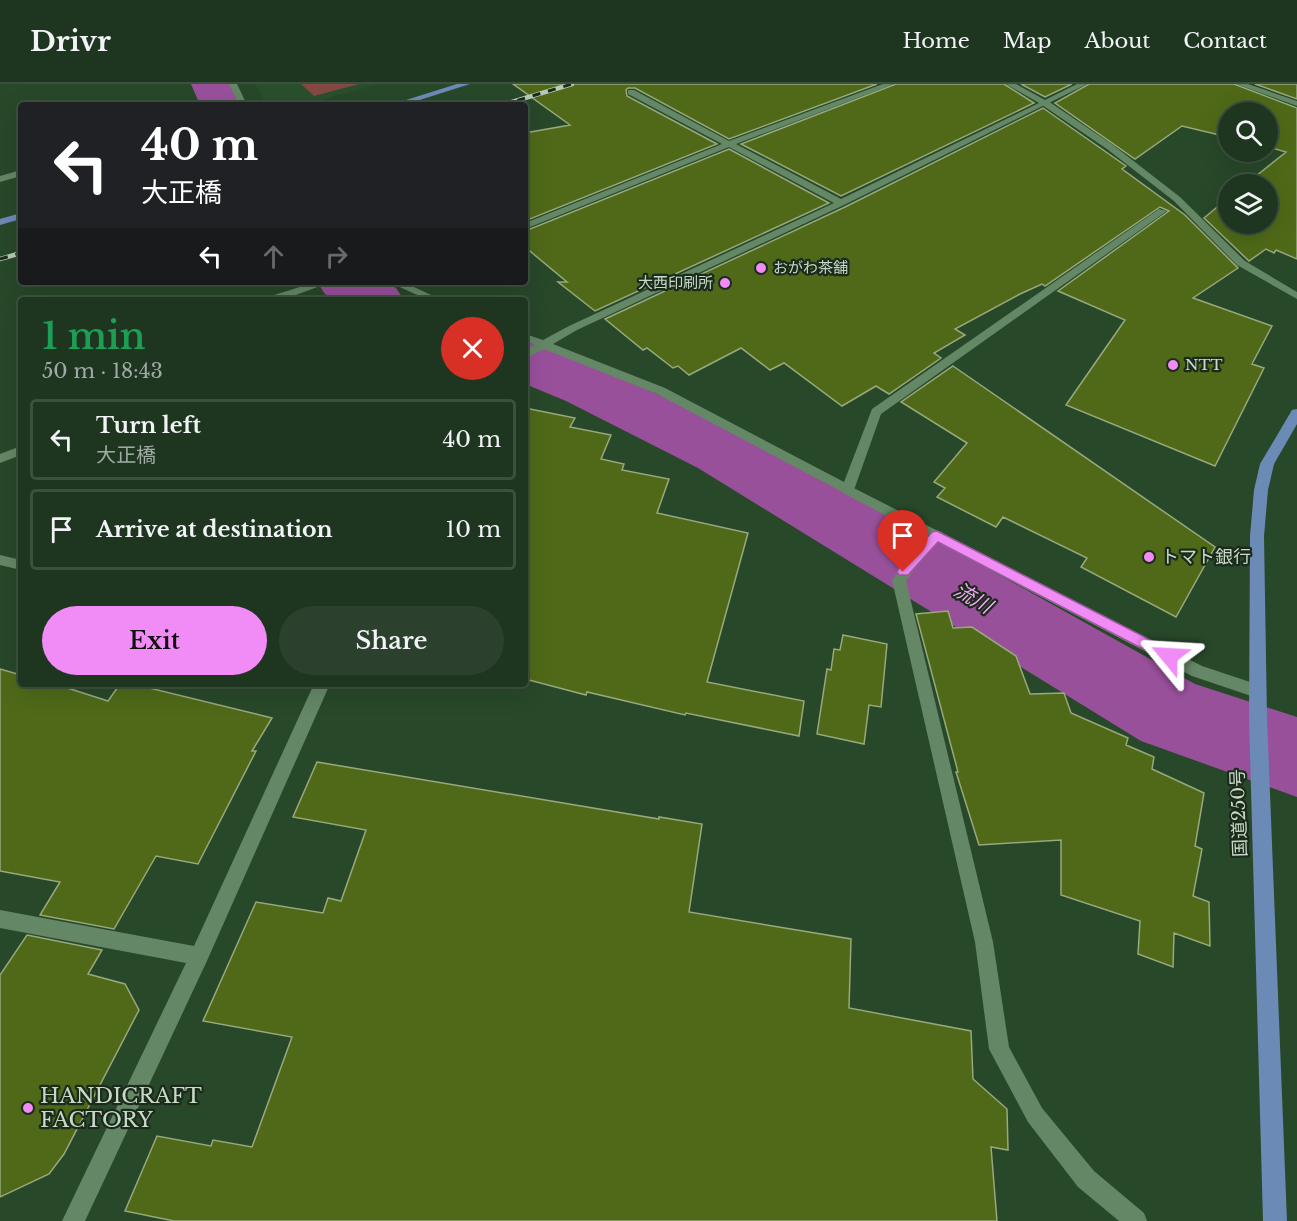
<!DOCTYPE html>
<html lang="en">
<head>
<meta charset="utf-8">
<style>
  body { margin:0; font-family:"Libre Baskerville","Noto Sans JP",serif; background:#2b412d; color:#f1f3f6; height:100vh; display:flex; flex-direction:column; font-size:22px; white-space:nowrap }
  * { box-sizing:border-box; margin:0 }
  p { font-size:20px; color:#a1aba5 }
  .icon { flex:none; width:33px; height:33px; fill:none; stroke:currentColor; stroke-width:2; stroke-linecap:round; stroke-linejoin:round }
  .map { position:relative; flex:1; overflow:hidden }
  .sheet { position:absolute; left:18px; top:213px; width:510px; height:390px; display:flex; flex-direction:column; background:#1e3620; border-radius:6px; box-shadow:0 6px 24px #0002,0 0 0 2px #3c503e }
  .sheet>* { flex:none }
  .top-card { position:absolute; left:18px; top:18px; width:510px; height:183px; border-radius:6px; box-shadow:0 6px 24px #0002,0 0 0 2px #3c503e; background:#202124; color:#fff; overflow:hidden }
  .controls { position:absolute; left:1218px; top:18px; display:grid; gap:12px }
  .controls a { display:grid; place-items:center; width:60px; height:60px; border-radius:50%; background:#1e3620; box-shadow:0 6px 24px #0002,0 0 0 2px #3c503e; font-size:30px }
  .pin { position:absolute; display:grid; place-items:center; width:51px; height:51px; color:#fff; margin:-62px -26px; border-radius:50% 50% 50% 0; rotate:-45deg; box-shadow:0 0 6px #0007 }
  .pin .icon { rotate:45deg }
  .me { position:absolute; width:66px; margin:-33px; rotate:297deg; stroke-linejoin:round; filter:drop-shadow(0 0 4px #0008) }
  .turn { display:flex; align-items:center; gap:21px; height:126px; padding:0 24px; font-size:27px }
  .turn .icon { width:78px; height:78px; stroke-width:2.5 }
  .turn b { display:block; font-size:42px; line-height:51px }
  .lanes { display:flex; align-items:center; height:57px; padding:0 24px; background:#0003; justify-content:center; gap:30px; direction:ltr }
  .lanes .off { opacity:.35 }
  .round { display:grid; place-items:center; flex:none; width:63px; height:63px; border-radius:32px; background:#2b412d }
  .overview { display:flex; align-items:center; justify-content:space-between; height:102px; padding:0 24px }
  h1 { font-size:36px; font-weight:600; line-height:45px; color:#1e9e55 }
  .cta { display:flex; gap:12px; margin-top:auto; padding:12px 24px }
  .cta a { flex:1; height:69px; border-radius:36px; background:#f18bf5; color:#111; font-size:24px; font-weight:600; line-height:69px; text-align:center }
  .cta a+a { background:#2b412d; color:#f1f3f6 }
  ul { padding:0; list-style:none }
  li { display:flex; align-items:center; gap:18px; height:81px; margin:0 12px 9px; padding:0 12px; border:3px solid #3c503e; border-radius:6px }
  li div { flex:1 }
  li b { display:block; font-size:22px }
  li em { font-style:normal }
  header { display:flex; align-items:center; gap:36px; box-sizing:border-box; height:84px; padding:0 30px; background:#1e3620; border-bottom:2px solid #3c503e }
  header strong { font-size:28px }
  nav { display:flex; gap:33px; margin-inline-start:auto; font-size:21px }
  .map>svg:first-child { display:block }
  .built { fill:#29502c }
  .green { fill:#854944 }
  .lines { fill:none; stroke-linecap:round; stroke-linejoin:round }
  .river { fill:#98509b; fill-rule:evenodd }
  .building { fill:#4f6918; stroke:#97a97d; stroke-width:1.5 }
  .pedestrian { fill:#648766; fill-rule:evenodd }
  .minor { fill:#648766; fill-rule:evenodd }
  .tertiary { fill:#648766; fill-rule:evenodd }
  .trunk { fill:#6c8ab6; fill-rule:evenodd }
  .rail-casing { stroke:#b5cab5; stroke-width:4.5 }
  .rail { stroke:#1c2a1c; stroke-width:3; stroke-dasharray:8; stroke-linecap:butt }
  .route { fill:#f18bf5; stroke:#9d5a9f; stroke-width:1.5 }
  .poi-dot { fill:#f18bf5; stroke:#1c2a1c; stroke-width:2 }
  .labels { text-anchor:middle; stroke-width:4.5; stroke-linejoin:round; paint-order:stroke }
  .far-poi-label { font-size:15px; fill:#c7dac7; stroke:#1c2a1c; text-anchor:start }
  .poi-label { font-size:18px; fill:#c7dac7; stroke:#1c2a1c; text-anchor:start }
  .street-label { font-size:18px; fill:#c7dac7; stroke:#1c2a1c }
  .water-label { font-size:20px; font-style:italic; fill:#f5aaf8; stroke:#1c2a1c }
  .near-poi-label { font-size:21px; fill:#c7dac7; stroke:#1c2a1c; text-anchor:start }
</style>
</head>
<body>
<header>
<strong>Drivr</strong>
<nav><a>Home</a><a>Map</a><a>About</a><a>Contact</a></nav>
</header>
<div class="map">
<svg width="1297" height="1137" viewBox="0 0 1297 1137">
  <rect width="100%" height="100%" fill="#28482a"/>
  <!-- built -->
  <path class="built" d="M255,0H378L304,21H267Z"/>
  <!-- green -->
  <path class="green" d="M301,0H359L314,12Z"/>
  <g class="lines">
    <!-- river -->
    <path class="river" d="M191,0H233L244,21H200Z
      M317,198H386L396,204L404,216H336L325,210Z
      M525,258L547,263L610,289L746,350L1195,600L1297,633V713L1141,657L698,384L566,317L525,300Z"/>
  </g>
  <!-- building -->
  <path class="building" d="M513,0H877L729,55L635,4H628L626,6L627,12L717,60L525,137V49L570,41Z
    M896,0H1004L1034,19L841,112L741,60Z
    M1021,0H1072L1045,13Z
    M1089,0H1234L1297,24V175L1276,166L1274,169L1266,165L1249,177L1204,134L1228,114V140H1268V100H1246L1286,68L1268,63V28H1228V53L1182,42L1135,75L1055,19Z
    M1255,0H1297V15Z
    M1043,24L1126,82L1122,85L1185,131L1238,184L1193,214L1272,242L1252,280L1264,284L1215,382L1066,321L1125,236L1058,207L1169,127L1160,123L1045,202L1042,200L1020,210L955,245L965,251L934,269L941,274L889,310L876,302L842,322L784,279L770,286L741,264L689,291L678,282L673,284L647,264L643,266L605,235L845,123Z
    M729,65L829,119L595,227L558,198H567L525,163V147Z
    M953,282L1215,463L1176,533L1081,483L1087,474L1003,433L996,443L937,413L945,404L934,398L967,359L901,318Z
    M525,324L575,334L570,343L611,351L601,375L624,380L622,386L669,395L657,429L748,449L707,598L804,617L799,652L686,629L685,631L587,608L586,611L525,595Z
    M948,527L953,544L972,543L1016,572L1030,610L1064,609L1071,629L1128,654L1126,661L1154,673L1152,685L1204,709L1195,762L1202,765L1193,812L1209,818L1210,862L1174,849L1173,883L1138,870L1140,837L1061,811V756L979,761L956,688H958L916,530Z
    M843,551L887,560L881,623L869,621L864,660L817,650L827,585L831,586L834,565L840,566Z
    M0,585L21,591V600H55L108,617L120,600H133L272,634L252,667H256L198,780L156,772L114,845L40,831L60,798L0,787Z
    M317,678L659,735V733L702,740L689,828L851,855L849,924L971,947L973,995L1007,1025L1008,1066L991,1063L997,1137H174L125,1127L157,1052L211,1062L213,1056L252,1063L292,953L203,937L256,818L323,829L328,814L341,817L366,746L293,733Z
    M27,851L102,866L88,890L125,900L139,926L64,1070L49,1090L0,1113V891Z"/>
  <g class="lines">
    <!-- pedestrian -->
    <path class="pedestrian" d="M1042,17H1048L1113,61L1180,113L1245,177L1297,208V215L1237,181L1174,117L1107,65L1042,21Z"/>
    <!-- minor -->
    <path class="minor" d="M229,0H237L247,21H239Z
      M883,0H894L736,60L841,115L1039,19L1006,0H1016L1045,16L1077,0H1087L844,121L577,246L553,260L665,304L844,398L872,325L1159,125L1167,127L881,330L854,406L848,411L657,310L544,265L525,275V266L535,261L525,257V250L543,256L569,242L834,119L729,63L525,145V139L722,60L628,10V6H634L729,57Z
      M1236,0H1248L1297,17V22Z
      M21,86V92L0,98V92Z
      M316,198H331L285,215L258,216Z
      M389,198H403L442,216H428Z
      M21,362V371L0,379V370Z
      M937,447L942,448L944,452L927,469L906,497L993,858L1009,963L1042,1024L1094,1087L1144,1129L1147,1137H1119L1078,1103L1028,1038L989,965L975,858L892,496L917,461Z
      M0,471L21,476V486L0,481Z
      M314,600H330L206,879L85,1137H62L186,879L0,844V826L194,862Z"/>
    <!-- tertiary -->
    <path class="tertiary" d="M848,401L1202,582L1262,602L1265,607L1262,612L1257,614L1192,592L843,409L842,406Z"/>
    <!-- trunk -->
    <path class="trunk" d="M457,0H470L404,21H390Z
      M21,129V135L0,141V135Z
      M1297,325V340L1274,380L1268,406L1264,452L1267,634L1287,1137H1263L1249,634L1250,452L1254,406L1260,380L1292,326Z"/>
    <defs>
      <path id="rail" d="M502,21L572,0
        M0,175L21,169"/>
    </defs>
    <!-- rail casing -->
    <use href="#rail" class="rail-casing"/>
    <!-- rail -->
    <use href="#rail" class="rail"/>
  </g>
  <!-- route -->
  <path class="route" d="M937,447L1174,568L1176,572L1174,576H1164L938,458L908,491H899L897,488L899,484L932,448Z"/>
  <!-- markers -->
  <g class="poi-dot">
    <circle cx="761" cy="184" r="6"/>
    <circle cx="725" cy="199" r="6"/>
    <circle cx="1173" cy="281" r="6"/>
    <circle cx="1149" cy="473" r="6"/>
    <circle cx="28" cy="1024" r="6"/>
  </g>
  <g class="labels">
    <!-- far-poi labels -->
    <g class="far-poi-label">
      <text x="773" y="189">おがわ茶舗</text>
      <text x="713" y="204" text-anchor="end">大西印刷所</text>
      <text x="1185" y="286">NTT</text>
    </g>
    <!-- poi labels -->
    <g class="poi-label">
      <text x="1161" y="479">トマト銀行</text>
    </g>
    <!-- street labels -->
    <g class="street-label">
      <text transform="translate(1239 729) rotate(-92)" y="6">国道250号</text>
    </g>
    <!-- water labels -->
    <g class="water-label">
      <text transform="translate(973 514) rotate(30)" y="7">流川</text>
    </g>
    <!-- near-poi labels -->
    <g class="near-poi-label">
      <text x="40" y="1019">HANDICRAFT<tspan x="40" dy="24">FACTORY</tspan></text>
    </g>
  </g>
</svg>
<div class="controls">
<a><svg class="icon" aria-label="search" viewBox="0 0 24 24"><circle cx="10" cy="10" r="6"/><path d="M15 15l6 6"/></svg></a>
<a><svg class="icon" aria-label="layers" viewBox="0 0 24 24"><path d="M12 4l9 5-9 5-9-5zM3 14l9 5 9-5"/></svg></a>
</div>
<div class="pin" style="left:903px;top:488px;background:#d93025"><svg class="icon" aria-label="arrive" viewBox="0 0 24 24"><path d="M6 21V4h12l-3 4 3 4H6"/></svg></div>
<svg class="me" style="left:1169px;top:572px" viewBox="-20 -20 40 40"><path d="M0-17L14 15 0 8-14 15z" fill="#f18bf5" stroke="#fff" stroke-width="4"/></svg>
<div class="top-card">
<div class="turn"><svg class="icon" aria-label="left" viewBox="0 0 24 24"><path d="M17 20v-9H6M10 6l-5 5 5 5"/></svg><div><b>40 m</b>大正橋</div></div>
<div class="lanes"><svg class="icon" aria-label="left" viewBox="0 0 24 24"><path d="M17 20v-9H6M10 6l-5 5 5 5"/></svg><svg class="icon off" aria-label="ahead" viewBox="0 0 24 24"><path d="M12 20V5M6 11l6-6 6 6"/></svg><svg class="icon off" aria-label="right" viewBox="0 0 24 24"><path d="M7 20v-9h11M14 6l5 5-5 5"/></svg></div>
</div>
<section class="sheet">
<div class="overview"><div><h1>1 min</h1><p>50 m · 18:43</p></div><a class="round" style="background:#d93025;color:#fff"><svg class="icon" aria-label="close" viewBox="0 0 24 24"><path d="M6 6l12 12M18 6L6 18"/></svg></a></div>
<ul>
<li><svg class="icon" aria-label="left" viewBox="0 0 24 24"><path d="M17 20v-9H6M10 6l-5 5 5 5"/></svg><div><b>Turn left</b><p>大正橋</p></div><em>40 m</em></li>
<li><svg class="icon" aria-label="arrive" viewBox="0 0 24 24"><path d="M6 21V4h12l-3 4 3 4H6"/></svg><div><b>Arrive at destination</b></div><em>10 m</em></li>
</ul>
<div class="cta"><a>Exit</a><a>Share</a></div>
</section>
</div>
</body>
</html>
